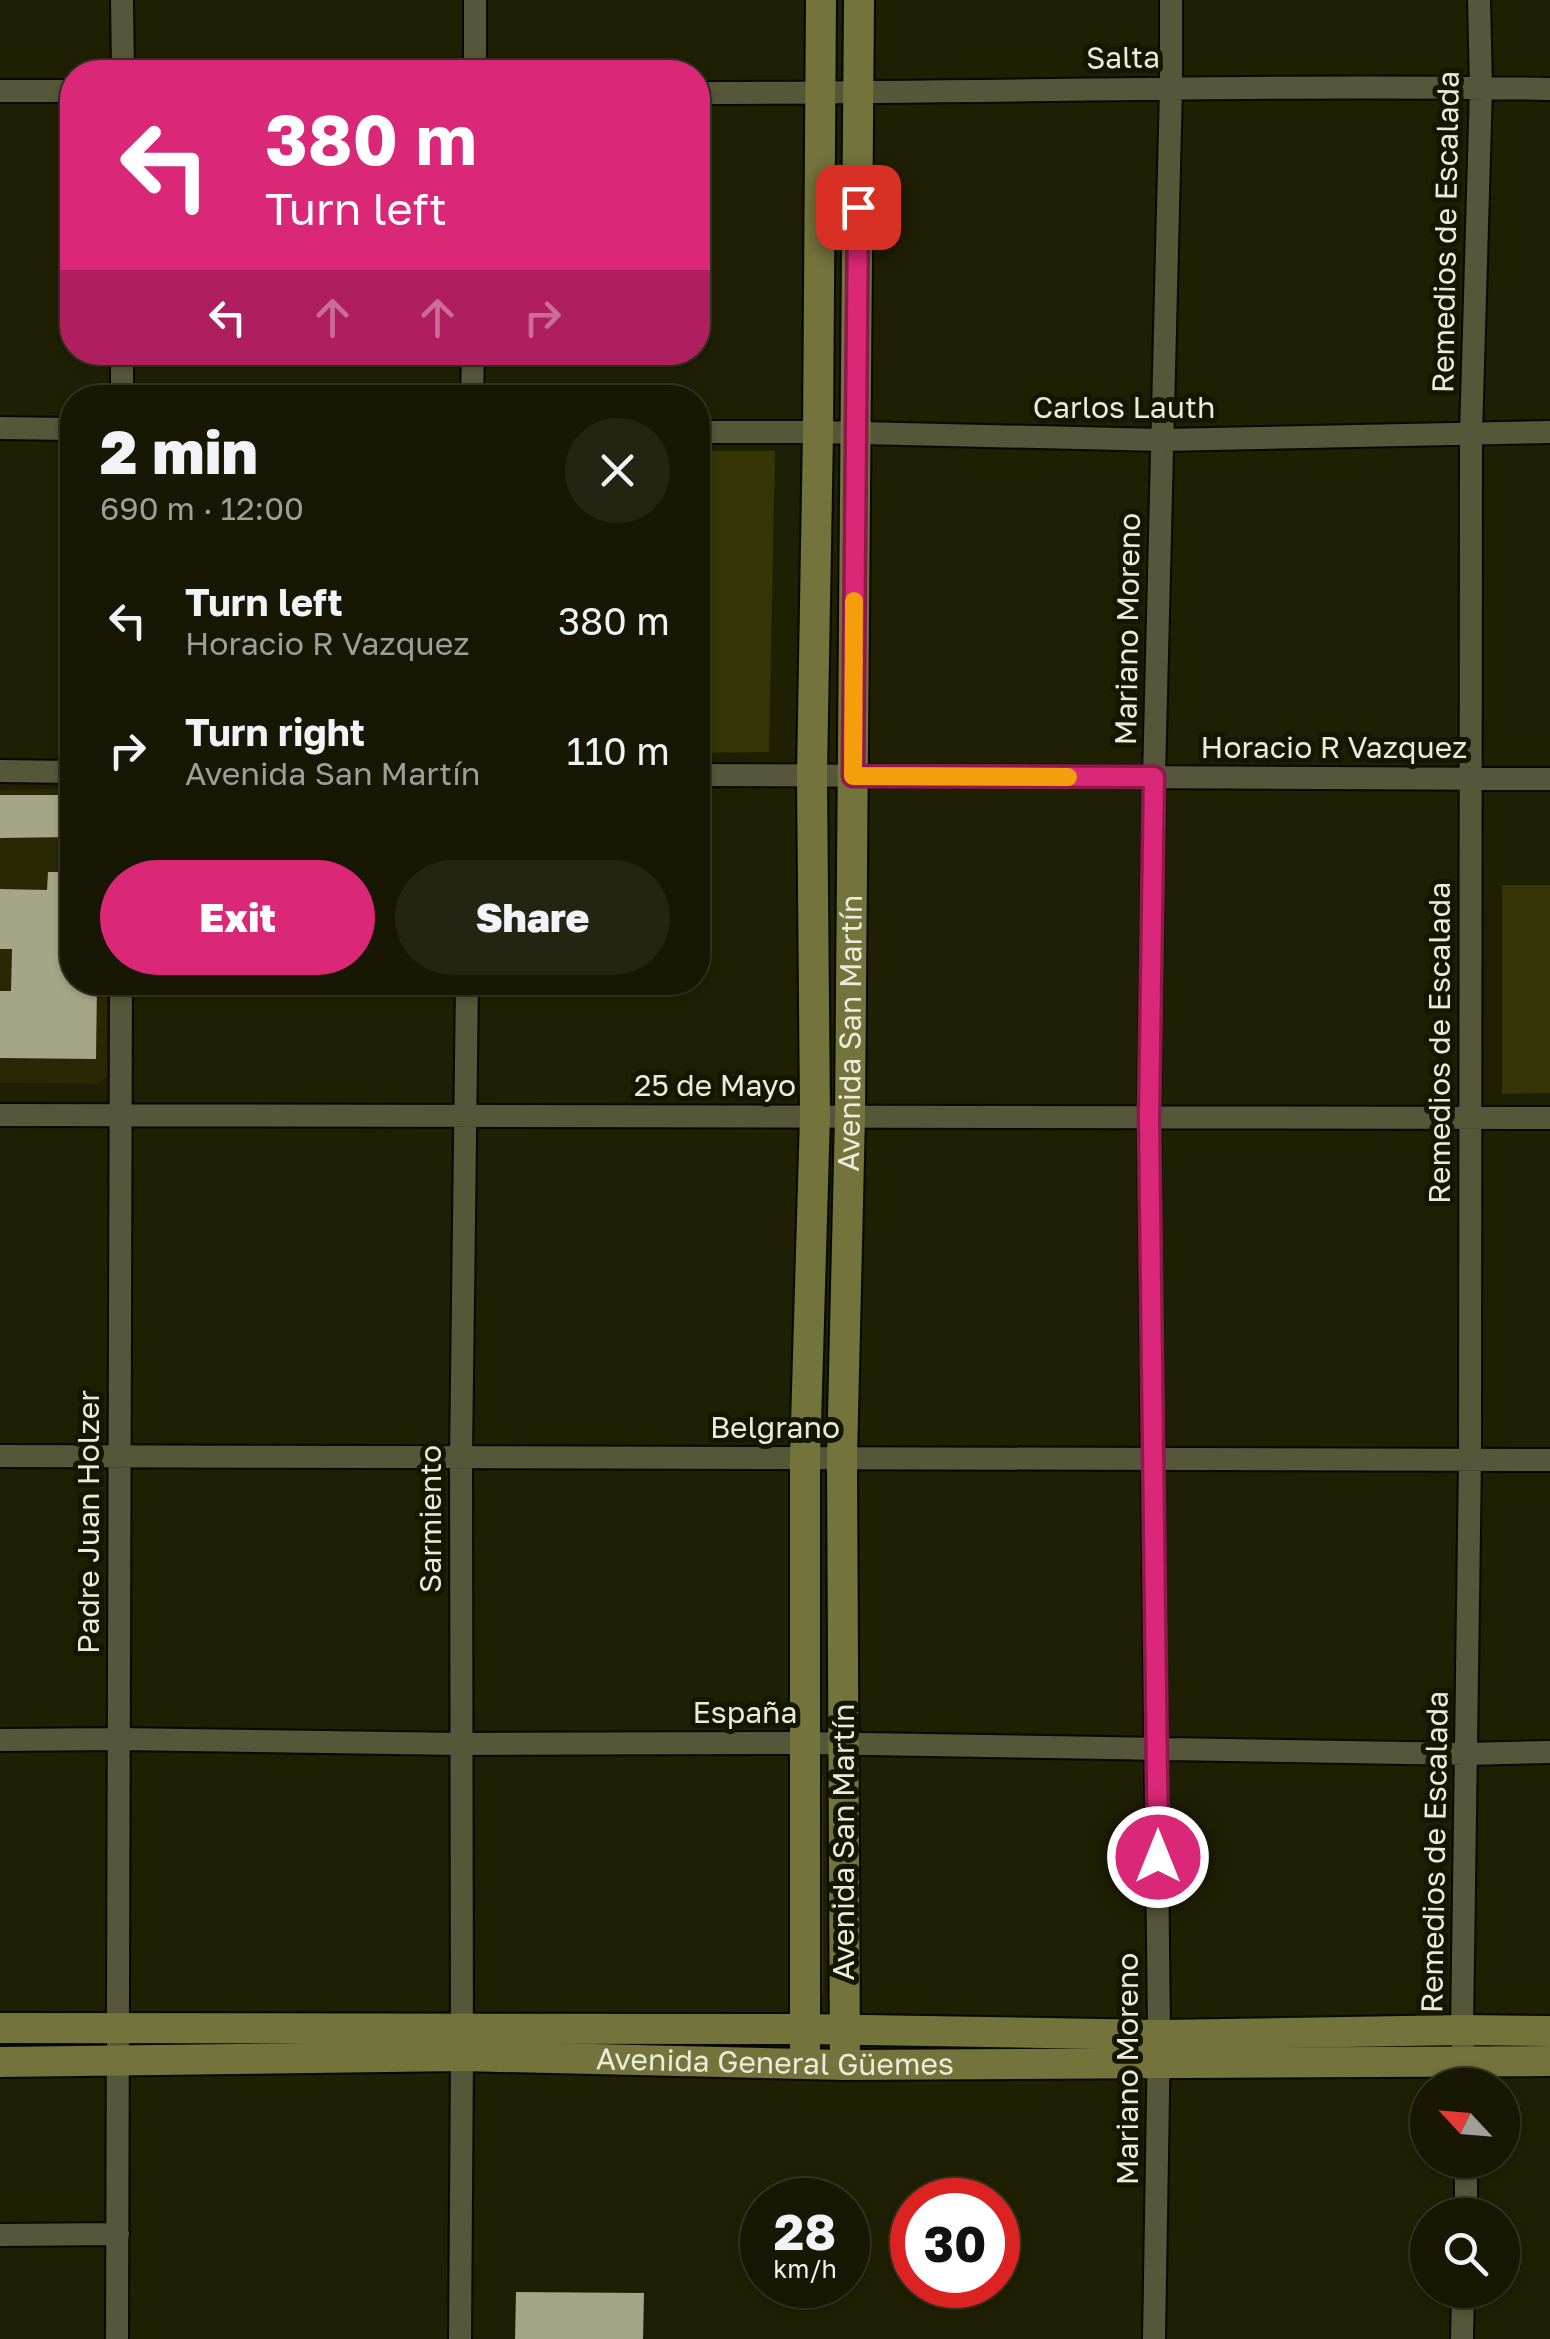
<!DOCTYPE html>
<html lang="en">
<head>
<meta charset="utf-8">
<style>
  body { margin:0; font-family:"Golos Text",sans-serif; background:#242412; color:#f1f3f6; height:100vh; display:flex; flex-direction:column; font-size:38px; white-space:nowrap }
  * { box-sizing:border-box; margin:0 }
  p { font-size:32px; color:#9e9f9a }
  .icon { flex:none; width:55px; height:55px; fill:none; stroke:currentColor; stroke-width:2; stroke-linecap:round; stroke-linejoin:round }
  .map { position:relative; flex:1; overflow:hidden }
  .panel { position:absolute; left:60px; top:385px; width:650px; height:610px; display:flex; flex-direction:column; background:#171703; border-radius:40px; box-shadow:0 2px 8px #0004,0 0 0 2px #363625 }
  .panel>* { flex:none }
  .guide { position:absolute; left:60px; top:60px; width:650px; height:305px; border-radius:40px; box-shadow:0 2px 8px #0004,0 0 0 2px #363625; background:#db2777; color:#fff; overflow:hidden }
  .needle { width:65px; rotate:296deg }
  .controls { position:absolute; left:1410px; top:2068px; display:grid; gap:20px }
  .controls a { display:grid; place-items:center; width:110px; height:110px; border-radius:50%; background:#171703; box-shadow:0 2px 8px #0004,0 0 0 2px #363625; font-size:50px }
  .speed { position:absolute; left:740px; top:2178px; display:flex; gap:20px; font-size:50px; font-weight:700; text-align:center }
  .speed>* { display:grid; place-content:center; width:130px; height:130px; border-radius:50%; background:#171703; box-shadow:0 2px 8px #0004,0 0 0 2px #363625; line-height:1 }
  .speed small { font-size:25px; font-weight:400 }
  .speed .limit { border:15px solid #d22; background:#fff; color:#111 }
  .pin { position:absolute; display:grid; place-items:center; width:85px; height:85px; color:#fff; margin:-42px; border-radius:20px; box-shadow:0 5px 15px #0006 }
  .me { position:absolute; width:110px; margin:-55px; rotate:0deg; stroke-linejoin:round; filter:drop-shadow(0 0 8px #0008) }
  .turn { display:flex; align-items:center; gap:35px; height:210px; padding:0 40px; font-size:45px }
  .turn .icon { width:130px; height:130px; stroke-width:2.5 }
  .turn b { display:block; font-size:70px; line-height:85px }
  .lanes { display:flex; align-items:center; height:95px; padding:0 40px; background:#0003; justify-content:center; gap:50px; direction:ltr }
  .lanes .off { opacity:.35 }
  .round { display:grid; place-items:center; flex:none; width:105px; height:105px; border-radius:52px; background:#242412 }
  .summary { display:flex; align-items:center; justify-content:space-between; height:170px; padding:0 40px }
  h1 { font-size:60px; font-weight:800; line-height:75px }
  .action { display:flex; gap:20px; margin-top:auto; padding:20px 40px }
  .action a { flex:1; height:115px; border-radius:60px; background:#db2777; color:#fff; font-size:40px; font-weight:800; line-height:115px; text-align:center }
  .action a+a { background:#242412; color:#f1f3f6 }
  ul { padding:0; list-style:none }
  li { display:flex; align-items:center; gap:30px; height:130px; padding:0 40px }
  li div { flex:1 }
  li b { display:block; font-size:38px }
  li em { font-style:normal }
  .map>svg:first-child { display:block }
  .built { fill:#282804 }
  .green { fill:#353506 }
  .building { fill:#a5a587 }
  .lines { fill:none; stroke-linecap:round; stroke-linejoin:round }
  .street-casing { stroke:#090800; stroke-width:26 }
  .secondary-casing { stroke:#090800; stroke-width:34 }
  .street { stroke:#56563a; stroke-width:22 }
  .secondary { stroke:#73733c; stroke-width:30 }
  .route-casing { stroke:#8e194d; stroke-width:25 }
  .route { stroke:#db2777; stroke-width:18 }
  .slow { stroke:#f59e0b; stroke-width:18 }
  .labels { text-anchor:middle; stroke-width:10; stroke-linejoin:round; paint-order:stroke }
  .street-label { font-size:30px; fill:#ebebdb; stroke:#161500 }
</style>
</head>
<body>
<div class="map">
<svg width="1550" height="2339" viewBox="0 0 1550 2339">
  <rect width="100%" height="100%" fill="#1f1f04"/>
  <!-- built -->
  <path class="built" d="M72,788V982L107,983V1076L98,1084L0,1083V790Z"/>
  <!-- green -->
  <path class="green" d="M698,451H775L769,752L698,753Z
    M1502,885H1550V1093L1502,1094Z
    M820,1772L823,1777V1993L819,2003Z"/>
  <!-- building -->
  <path class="building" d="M0,795H72V837L0,838Z
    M48,872H72V982H97L96,1059L0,1058V991H11L12,949H0V889L47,890Z
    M516,2292L644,2293L643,2339H515Z"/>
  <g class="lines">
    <defs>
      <path id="street" d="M122,0L123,72
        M475,72V0
        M0,91H72
        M698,93C982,93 1266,84 1550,89
        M122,398V352
        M472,398L473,352
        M0,428L72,429
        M698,432H818L1162,440L1550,432
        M0,771L72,772
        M698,775L1550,779
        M0,1115L1550,1118
        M0,1456L1550,1460
        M0,1740L118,1739L462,1744L804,1743L1466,1754L1550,1752
        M1465,2085L1462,2030L1470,1460L1471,434L1481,88L1479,0
        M1466,2215V2160
        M0,2235L118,2234
        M117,2339L121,982
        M460,2339L462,2056L461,1457L467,982
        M1154,2339L1159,2035L1149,1117L1154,777L1171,87V0
        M1462,2339L1463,2290"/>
      <g id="secondary">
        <path d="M0,2028L804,2029L1159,2035L1462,2030L1550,2031"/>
        <path id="s1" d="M0,2062L462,2056L845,2065L1550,2061"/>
        <path d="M805,2064V1458L815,1116L812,775L818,432L821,0"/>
        <path id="s2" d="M845,2065L842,1458L850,1117L859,0"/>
      </g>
    </defs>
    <!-- street casing -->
    <use href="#street" class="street-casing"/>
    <!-- secondary casing -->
    <use href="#secondary" class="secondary-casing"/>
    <!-- street -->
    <use href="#street" class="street"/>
    <!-- secondary -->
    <use href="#secondary" class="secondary"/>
  </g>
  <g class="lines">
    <defs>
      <path id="route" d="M858,207L853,776L1154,777L1149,1118L1158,1857"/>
    </defs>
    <!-- route casing -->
    <use href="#route" class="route-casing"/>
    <!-- route -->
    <use href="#route" class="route"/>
    <!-- slow -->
    <path class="slow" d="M854,601L853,776L1068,777"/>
  </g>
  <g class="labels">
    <!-- street labels -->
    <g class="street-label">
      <text transform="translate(1123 58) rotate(-1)" y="10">Salta</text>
      <text transform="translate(1446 232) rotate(-89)" y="10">Remedios de Escalada</text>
      <text x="1124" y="418">Carlos Lauth</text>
      <text transform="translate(1128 629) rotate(-89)" y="10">Mariano Moreno</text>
      <text x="1334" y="758">Horacio R Vazquez</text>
      <text dy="10" stroke="none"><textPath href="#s2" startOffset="1032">Avenida San Martín</textPath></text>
      <text transform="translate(1440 1043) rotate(-90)" y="10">Remedios de Escalada</text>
      <text x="715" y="1096">25 de Mayo</text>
      <text x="775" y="1438">Belgrano</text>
      <text transform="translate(431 1519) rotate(-90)" y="10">Sarmiento</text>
      <text transform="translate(89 1522) rotate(-90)" y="10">Padre Juan Holzer</text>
      <text x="745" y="1723">España</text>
      <text transform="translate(844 1842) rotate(-90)" y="10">Avenida San Martín</text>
      <text transform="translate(1435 1852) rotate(-89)" y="10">Remedios de Escalada</text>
      <text dy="10" stroke="none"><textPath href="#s1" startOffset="775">Avenida General Güemes</textPath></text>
      <text transform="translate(1128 2069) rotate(-90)" y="10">Mariano Moreno</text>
    </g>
  </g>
</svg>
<div class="controls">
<a><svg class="needle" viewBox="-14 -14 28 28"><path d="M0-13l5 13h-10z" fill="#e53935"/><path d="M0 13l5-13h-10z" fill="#9e9f9a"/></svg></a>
<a><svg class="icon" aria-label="search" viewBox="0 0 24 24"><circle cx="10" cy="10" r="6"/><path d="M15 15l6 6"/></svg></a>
</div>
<div class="speed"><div>28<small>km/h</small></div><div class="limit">30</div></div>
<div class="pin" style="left:858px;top:207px;background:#d93025"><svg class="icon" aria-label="arrive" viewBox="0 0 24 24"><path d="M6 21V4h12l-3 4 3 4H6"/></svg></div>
<svg class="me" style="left:1158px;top:1857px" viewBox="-20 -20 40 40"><circle r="17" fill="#db2777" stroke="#fff" stroke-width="3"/><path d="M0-11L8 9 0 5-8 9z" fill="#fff"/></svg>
<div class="guide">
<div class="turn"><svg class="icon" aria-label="left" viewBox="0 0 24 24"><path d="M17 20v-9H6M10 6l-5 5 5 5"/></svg><div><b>380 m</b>Turn left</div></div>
<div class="lanes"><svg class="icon" aria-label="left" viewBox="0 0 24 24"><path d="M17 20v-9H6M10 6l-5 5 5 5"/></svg><svg class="icon off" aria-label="ahead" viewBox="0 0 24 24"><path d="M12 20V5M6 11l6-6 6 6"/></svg><svg class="icon off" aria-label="ahead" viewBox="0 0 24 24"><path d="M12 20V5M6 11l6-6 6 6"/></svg><svg class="icon off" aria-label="right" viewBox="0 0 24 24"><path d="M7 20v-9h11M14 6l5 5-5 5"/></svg></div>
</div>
<section class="panel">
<div class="summary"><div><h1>2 min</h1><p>690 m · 12:00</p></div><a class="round"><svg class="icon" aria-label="close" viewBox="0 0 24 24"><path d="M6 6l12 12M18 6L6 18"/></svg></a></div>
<ul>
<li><svg class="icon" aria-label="left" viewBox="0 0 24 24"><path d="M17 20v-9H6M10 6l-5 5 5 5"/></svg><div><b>Turn left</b><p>Horacio R Vazquez</p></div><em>380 m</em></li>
<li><svg class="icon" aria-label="right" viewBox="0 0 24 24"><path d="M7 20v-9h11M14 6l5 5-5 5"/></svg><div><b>Turn right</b><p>Avenida San Martín</p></div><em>110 m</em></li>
</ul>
<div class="action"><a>Exit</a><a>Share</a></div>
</section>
</div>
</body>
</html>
